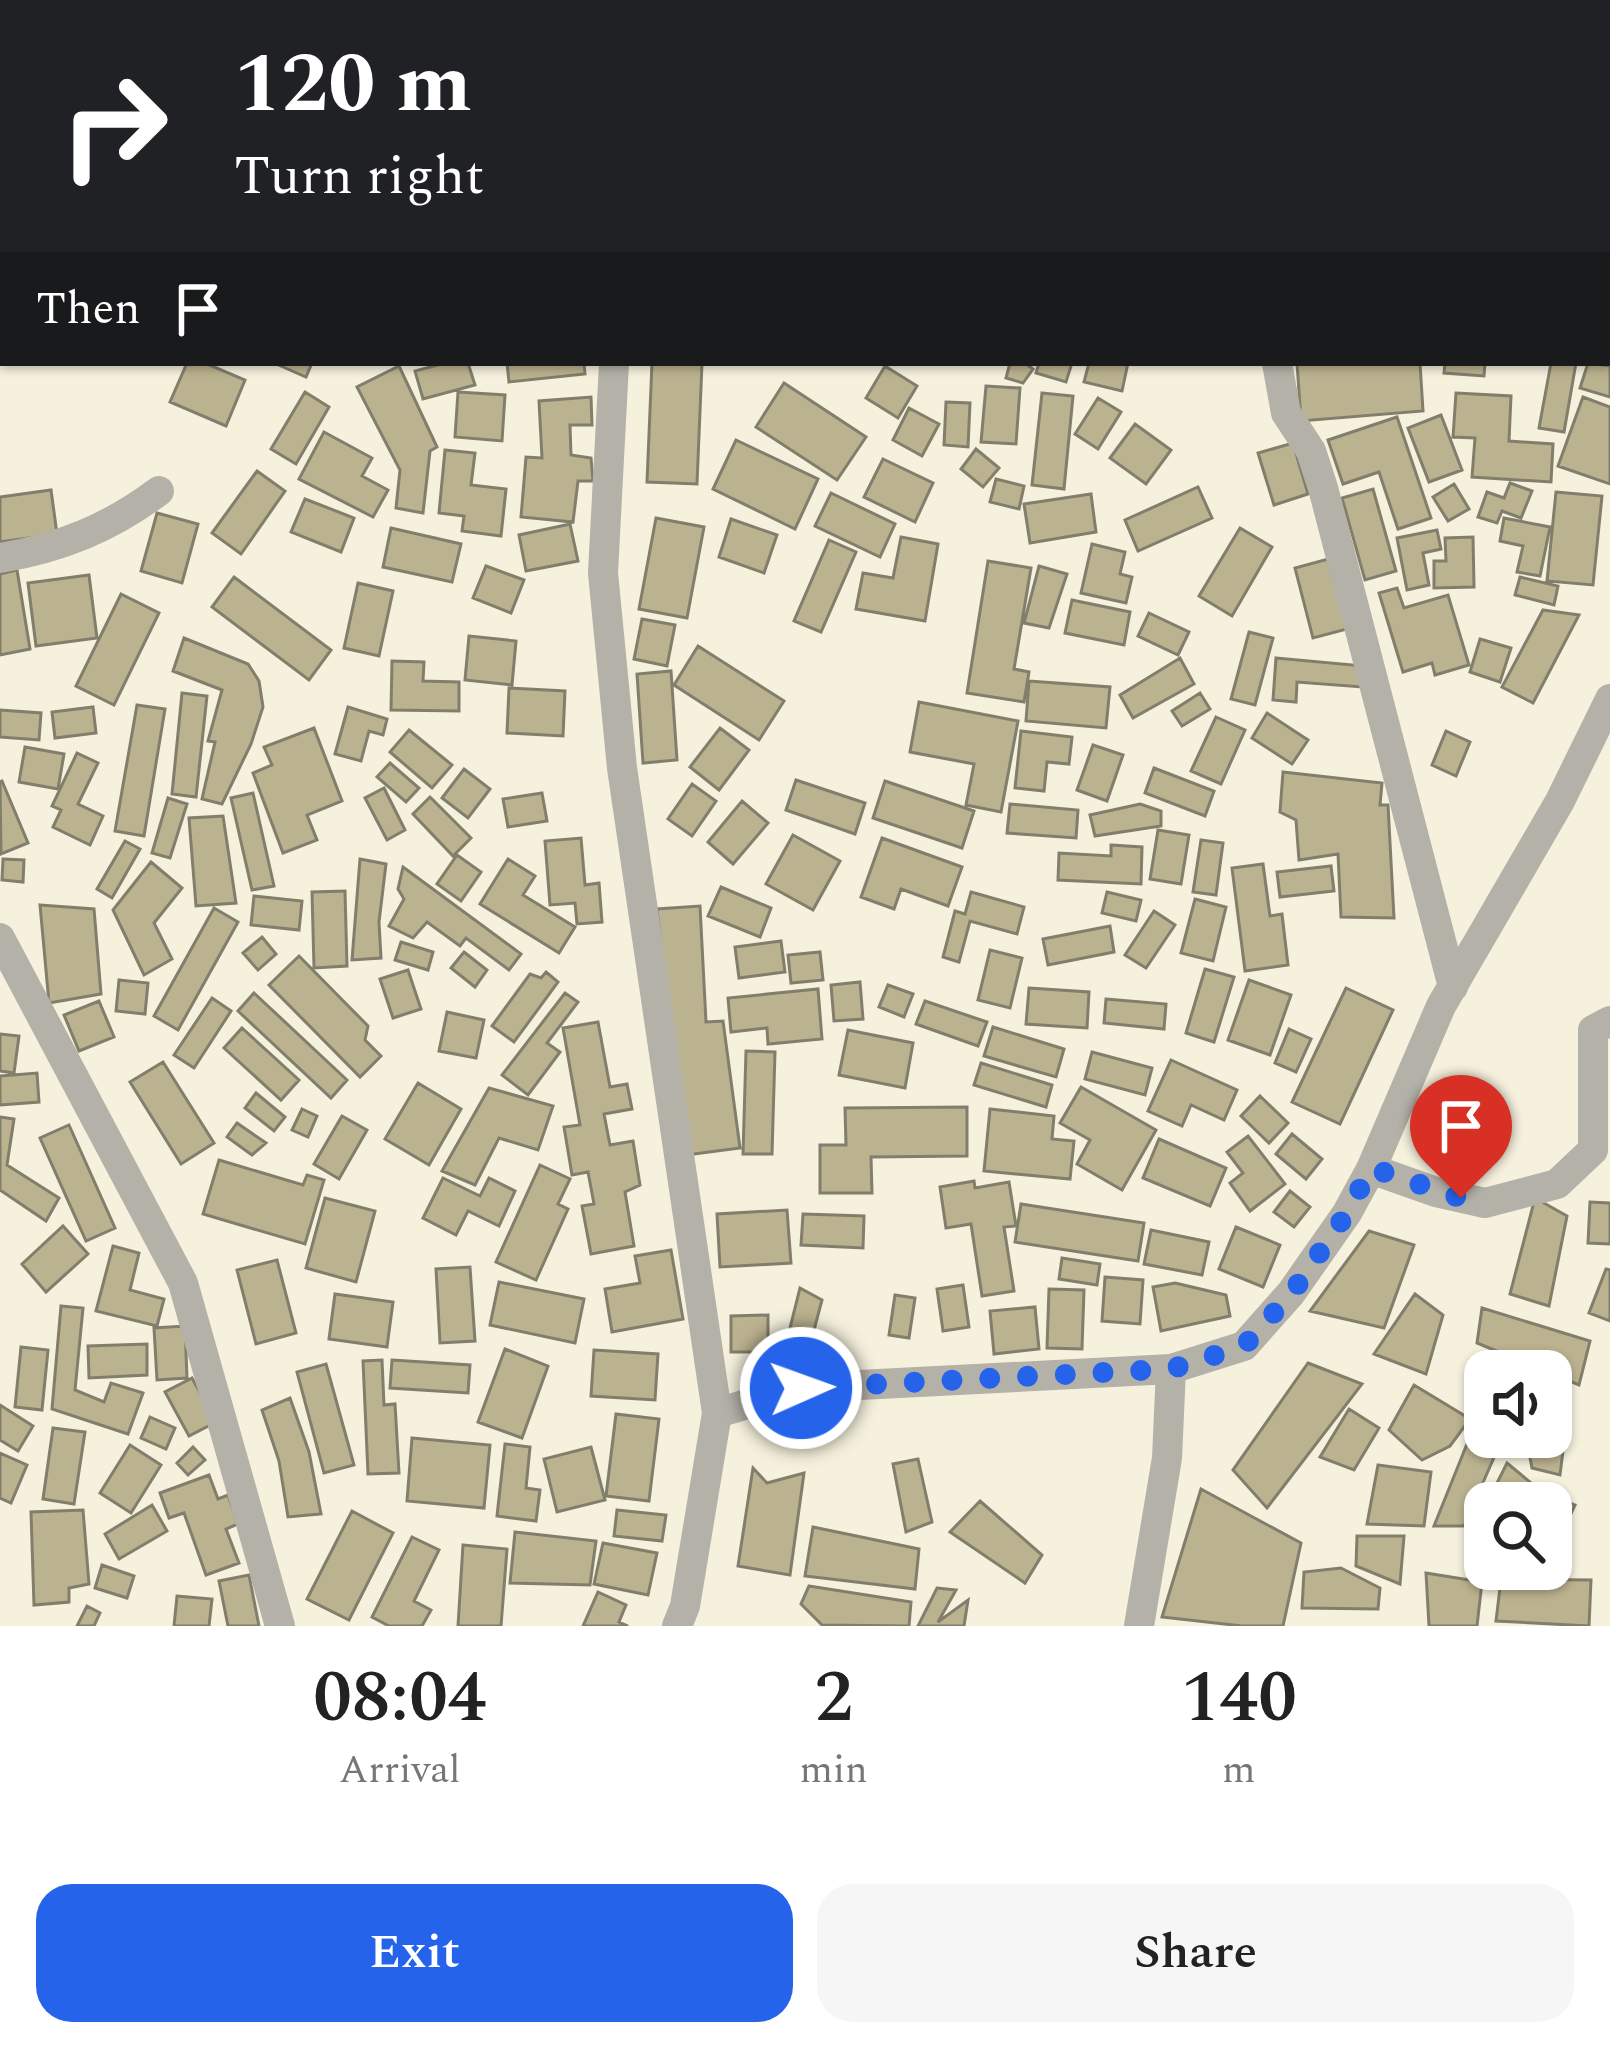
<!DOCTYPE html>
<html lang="en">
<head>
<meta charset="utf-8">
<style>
  body { margin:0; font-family:Spectral,serif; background:#f6f6f6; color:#222; height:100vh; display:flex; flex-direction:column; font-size:45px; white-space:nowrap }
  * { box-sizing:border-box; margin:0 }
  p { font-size:39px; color:#767676 }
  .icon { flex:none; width:66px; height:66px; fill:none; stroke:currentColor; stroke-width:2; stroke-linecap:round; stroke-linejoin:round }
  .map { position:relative; height:1626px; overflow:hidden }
  .drawer { display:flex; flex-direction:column; background:#fff; flex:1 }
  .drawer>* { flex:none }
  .hud { position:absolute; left:0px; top:0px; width:1611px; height:366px; box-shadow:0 3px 9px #0004; background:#202124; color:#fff; overflow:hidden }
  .controls { position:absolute; left:1464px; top:1350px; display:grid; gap:24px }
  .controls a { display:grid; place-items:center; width:108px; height:108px; border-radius:24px; background:#fff; box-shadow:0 3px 9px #0004; font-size:60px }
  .pin { position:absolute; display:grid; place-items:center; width:102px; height:102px; color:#fff; margin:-123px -51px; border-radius:50% 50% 50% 0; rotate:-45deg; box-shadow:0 0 12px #0007 }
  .pin .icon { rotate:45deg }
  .me { position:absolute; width:132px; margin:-66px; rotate:88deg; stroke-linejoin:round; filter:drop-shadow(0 0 9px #0008) }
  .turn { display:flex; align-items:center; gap:42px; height:252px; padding:0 36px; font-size:54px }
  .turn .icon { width:156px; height:156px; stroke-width:2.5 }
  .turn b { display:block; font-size:84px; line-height:102px }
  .then { display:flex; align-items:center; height:114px; padding:0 36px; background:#0003; gap:24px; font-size:45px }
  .eta { display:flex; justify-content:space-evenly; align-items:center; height:204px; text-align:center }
  .eta b { font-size:72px; font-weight:600; line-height:84px }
  .primary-button { display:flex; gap:24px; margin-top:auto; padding:24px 36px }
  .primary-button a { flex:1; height:138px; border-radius:36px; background:#2563eb; color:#fff; font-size:48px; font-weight:600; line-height:138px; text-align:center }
  .primary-button a+a { background:#f6f6f6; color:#222 }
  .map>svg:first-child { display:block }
  .building { fill:#bbb28f; stroke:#827e6c; stroke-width:3 }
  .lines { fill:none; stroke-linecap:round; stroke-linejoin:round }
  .street { stroke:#b3b1a8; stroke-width:30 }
  .route { stroke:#2563eb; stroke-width:21; stroke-dasharray:0 37.8 }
</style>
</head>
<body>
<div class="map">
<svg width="1610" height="1626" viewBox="0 0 1610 1626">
  <rect width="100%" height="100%" fill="#f6f1dd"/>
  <!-- building -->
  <path class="building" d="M273,0H381L386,2L272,3Z
    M698,0H799V3H698Z
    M897,0H1002L897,3Z
    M187,363H205L245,380L226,426L170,402Z
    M274,363H312L306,377Z
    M445,363H468L475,385L423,399L415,371Z
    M507,363H584L585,374L509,382Z
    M652,363H702L697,484L647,482Z
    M1010,363H1025L1033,369L1023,383L1006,378Z
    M1039,363H1072L1066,382L1036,373Z
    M1089,363H1128L1122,391L1084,382Z
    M1297,363H1420L1423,411L1301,421Z
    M1445,363H1485L1484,376L1444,373Z
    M1551,363H1576L1564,432L1539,428Z
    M1588,363L1610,366V397L1580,388Z
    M399,366L437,447L430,451L423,513L396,508L400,470L357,387Z
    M885,366L917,386L898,418L866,398Z
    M784,383L866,437L837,480L756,427Z
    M986,386L1020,388L1016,444L981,442Z
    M305,392L329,407L296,464L271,449Z
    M458,392L505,395L502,441L455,437Z
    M1042,393L1073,396L1064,489L1032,485Z
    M1456,393L1511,396L1509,441L1553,444L1551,482L1472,477L1475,438L1453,437Z
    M591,397L592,425H570L571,455L591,458L593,481H578L573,522L521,517L526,457L542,458L539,401Z
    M1583,397L1610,407V484L1558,466Z
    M1098,398L1121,412L1098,449L1075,434Z
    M946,402L970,403L968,447L944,445Z
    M909,408L939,424L922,456L893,440Z
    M1441,415L1462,470L1429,482L1408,428Z
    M1397,417L1431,518L1398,529L1379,472L1343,484L1328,440Z
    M1135,424L1171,450L1146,484L1110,458Z
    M324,432L372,458L362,476L388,490L373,517L299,479Z
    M736,440L818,479L795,529L713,489Z
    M1293,443L1308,494L1274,505L1258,453Z
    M976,449L999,468L983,487L961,469Z
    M445,450L475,453L471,485L506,489L501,536L462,531L464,516L439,513Z
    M883,459L933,483L915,522L864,497Z
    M257,471L285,491L241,554L212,533Z
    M996,479L1024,486L1019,509L990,502Z
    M1510,483L1532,491L1521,518L1502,511L1497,523L1478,517L1487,492L1504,498Z
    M1454,484L1469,509L1448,521L1433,497Z
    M1198,487L1212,518L1138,551L1125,520Z
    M1373,489L1396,571L1365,580L1342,498Z
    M51,490L57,534L0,542V497Z
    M1556,492L1602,496L1593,585L1547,581Z
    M831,493L895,524L880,557L815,526Z
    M1091,494L1096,532L1030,543L1024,504Z
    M305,499L354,518L341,552L291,532Z
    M157,513L198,524L182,583L141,571Z
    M656,518L704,527L687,618L639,609Z
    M1504,518L1550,527L1540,576L1517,572L1523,546L1500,541Z
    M731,519L777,535L764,573L719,557Z
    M570,524L578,561L526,571L519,535Z
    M391,528L461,544L452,582L383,567Z
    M1240,528L1272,547L1232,616L1199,596Z
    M1437,530L1441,549L1423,553L1429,585L1407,590L1397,538Z
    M901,537L938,544L925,621L856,609L863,573L893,578Z
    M1473,537L1474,587L1434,588V561H1446L1445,538Z
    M829,540L856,552L821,632L794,621Z
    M1092,544L1125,552L1120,574L1132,577L1126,603L1081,593Z
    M1328,559L1347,629L1313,638L1295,568Z
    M988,561L1031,568L1014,669L1029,672L1024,702L967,693Z
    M486,566L524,580L511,613L473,598Z
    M1039,566L1067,574L1049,628L1024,623Z
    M17,570L30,649L0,655V574Z
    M89,575L97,638L36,646L28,583Z
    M234,577L331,650L309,680L212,607Z
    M1520,577L1558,586L1554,605L1515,595Z
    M358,583L393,591L379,656L344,648Z
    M1397,588L1404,608L1448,595L1469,665L1435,675L1432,663L1403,672L1379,593Z
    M121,594L159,613L114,705L76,686Z
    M1072,600L1130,612L1124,645L1065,633Z
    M1543,610L1579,615L1533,703L1502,687Z
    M1149,613L1189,632L1178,655L1138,636Z
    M642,619L675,625L667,666L634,659Z
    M1249,632L1273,638L1255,705L1231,699Z
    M469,636L516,641L512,685L465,680Z
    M184,638L248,664L259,681L263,707L251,744L222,804L202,799L215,742L208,741L222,690L173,671Z
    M1480,639L1511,648L1500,682L1470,672Z
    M698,646L784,701L759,740L674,685Z
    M1180,658L1194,684L1133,718L1120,695Z
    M1276,658L1364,666L1362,687L1297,682L1296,702L1273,700Z
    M392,661L424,662L423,681L459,682V711L391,710Z
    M671,671L677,760L643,763L637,674Z
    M1029,681L1110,687L1106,728L1026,721Z
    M509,688L565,691L563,736L507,733Z
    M182,693L207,696L196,797L172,794Z
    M1200,693L1210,709L1182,726L1172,711Z
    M919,702L1018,721L1001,812L966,805L974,764L910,752Z
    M137,705L165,709L144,836L115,831Z
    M93,707L96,733L55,738L52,712Z
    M348,707L387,719L383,735L369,731L361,761L335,754Z
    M0,710L41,713L39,740L0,737Z
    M1267,713L1308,740L1292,764L1252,738Z
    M1216,717L1245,730L1221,784L1191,771Z
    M314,728L342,801L307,815L317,840L283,853L253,773L272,765L264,747Z
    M720,728L749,750L719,790L690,767Z
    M409,730L452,765L432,788L390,752Z
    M1021,731L1072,737L1069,764L1047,762L1044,791L1015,788Z
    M1446,731L1470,742L1456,776L1432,765Z
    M1093,745L1123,755L1107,801L1077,790Z
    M25,747L64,754L58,789L19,782Z
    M77,753L98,763L78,804L103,816L90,845L53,827L61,810L52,806Z
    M390,763L419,788L406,802L377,777Z
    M1154,768L1214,791L1205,816L1145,793Z
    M464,769L490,789L468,818L442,798Z
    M1283,772L1382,783L1380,805H1388L1394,918L1341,917L1338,854L1299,860L1296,820L1280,812Z
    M796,780L865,803L855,834L786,810Z
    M2,781L28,843L1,854L0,782Z
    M885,781L974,811L962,848L873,818Z
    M692,784L716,801L692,836L668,819Z
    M384,788L405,830L387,840L365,798Z
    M253,793L274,886L252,890L231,798Z
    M542,793L547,821L508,827L503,799Z
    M430,797L471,838L453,856L413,814Z
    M168,798L187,804L170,858L152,853Z
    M742,801L768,823L733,864L708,842Z
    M1010,804L1078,810L1076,838L1007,833Z
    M1140,804L1161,811V826L1095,836L1090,815Z
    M223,816L236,903L196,906L189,818Z
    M1158,830L1189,835L1181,884L1150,879Z
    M793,835L840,861L813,910L766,884Z
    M581,838L585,885L599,883L602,922L577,924L575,903L550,905L545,841Z
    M882,838L962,867L948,906L901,889L894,909L861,897Z
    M1201,840L1223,843L1216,895L1193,892Z
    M125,841L140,849L112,898L97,889Z
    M1111,845L1142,847L1141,884L1058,880L1059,853L1111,856Z
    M457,855L481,872L461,901L437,884Z
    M3,859L24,860L23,882L2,880Z
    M360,859L386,864L379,922L381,958L352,960Z
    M508,859L535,876L523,895L575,927L559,953L480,904Z
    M151,862L182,888L154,923L172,959L144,975L113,910Z
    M1263,864L1270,916L1282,914L1288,965L1245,971L1232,868Z
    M1331,866L1334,891L1280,897L1277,872Z
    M403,867L521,954L509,970L466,938L460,946L427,922L413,938L389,926L404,899L398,889Z
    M721,887L771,908L760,937L708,916Z
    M345,891L347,966L314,968L312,892Z
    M971,892L1024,907L1017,934L970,921L959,962L943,957L955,911L965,914Z
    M1107,892L1141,900L1136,921L1102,913Z
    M254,896L302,901L299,930L251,925Z
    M1195,899L1226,907L1213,961L1181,953Z
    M40,905L94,909L101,994L49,1003Z
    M700,906L706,1022L723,1021L740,1148L686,1155L657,909Z
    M214,908L238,922L178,1030L154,1016Z
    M1154,911L1175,925L1146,968L1125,955Z
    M1110,926L1114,952L1048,965L1043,939Z
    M262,937L276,954L258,970L243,953Z
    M781,941L785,972L739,978L735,947Z
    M401,942L433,952L428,970L395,960Z
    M990,950L1022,958L1010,1008L978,1000Z
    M464,952L487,970L475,987L451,968Z
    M820,952L823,980L791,983L788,955Z
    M299,956L368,1026L365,1040L381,1056L360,1077L269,985Z
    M1205,969L1234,977L1214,1042L1186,1033Z
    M408,970L421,1009L393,1018L380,979Z
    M546,972L558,982L514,1042L492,1026L530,974L541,978Z
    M119,980L148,983L145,1014L116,1011Z
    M1249,980L1291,995L1270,1055L1228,1040Z
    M860,982L863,1019L834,1021L831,985Z
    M888,985L913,994L904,1017L879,1007Z
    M1029,988L1089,992L1087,1028L1026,1024Z
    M1346,988L1393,1010L1340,1124L1292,1102Z
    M818,989L822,1039L768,1044L767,1028L731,1032L728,998Z
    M254,993L347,1080L331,1098L238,1011Z
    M565,993L578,1002L547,1043L560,1052L528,1095L502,1075Z
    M212,998L231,1011L194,1068L174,1055Z
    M1106,999L1166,1004L1164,1029L1104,1023Z
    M99,1001L114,1037L79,1051L64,1015Z
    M925,1001L987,1022L978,1046L916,1024Z
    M447,1012L484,1020L476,1058L439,1051Z
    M598,1022L610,1087L627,1084L632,1109L604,1114L610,1145L633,1141L640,1185L625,1192L634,1246L591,1254L582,1206L594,1204L588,1172L572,1175L564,1127L580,1125L563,1028Z
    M993,1027L1064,1049L1056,1077L984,1056Z
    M242,1028L299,1080L281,1100L224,1048Z
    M1289,1029L1311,1039L1296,1072L1275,1063Z
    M848,1030L913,1043L905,1088L839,1075Z
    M0,1034L19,1036L14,1073L0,1071Z
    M746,1051L775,1052L772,1154H743Z
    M1092,1052L1152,1068L1145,1095L1085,1079Z
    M1171,1060L1237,1090L1224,1120L1191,1105L1182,1126L1148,1111Z
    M163,1062L214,1143L181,1164L130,1082Z
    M981,1063L1052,1085L1046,1107L974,1085Z
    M37,1073L39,1102L0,1105V1076Z
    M418,1083L461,1109L429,1165L385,1139Z
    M1081,1087L1156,1130L1122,1190L1077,1164L1090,1140L1060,1123Z
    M489,1088L553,1106L538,1150L499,1138L475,1185L442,1171Z
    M256,1093L285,1117L274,1131L245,1108Z
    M1260,1096L1288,1123L1269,1143L1241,1116Z
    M967,1107V1156L871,1157L872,1193H820V1145H846L845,1108Z
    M302,1109L317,1116L308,1137L292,1130Z
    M990,1109L1054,1116L1052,1139L1074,1141L1070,1179L984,1171Z
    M342,1116L367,1130L339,1179L314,1164Z
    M0,1117L14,1119L7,1165L59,1198L46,1221L0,1190Z
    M237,1123L266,1143L252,1155L227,1137Z
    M69,1125L115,1228L86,1241L40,1138Z
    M1292,1134L1322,1159L1306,1179L1276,1154Z
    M1248,1136L1285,1184L1250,1211L1230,1183L1243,1173L1227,1152Z
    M1159,1139L1226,1168L1210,1206L1143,1178Z
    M219,1160L303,1185L307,1175L324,1180L305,1244L203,1214Z
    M540,1165L570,1179L558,1204L568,1209L536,1280L496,1262Z
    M443,1178L480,1196L489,1178L515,1191L499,1226L468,1211L456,1235L423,1218Z
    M974,1181L975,1188L1009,1182L1016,1226L1004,1227L1014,1291L982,1296L971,1224L946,1228L940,1187Z
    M1290,1191L1310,1207L1294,1227L1274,1212Z
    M325,1198L375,1211L356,1282L306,1268Z
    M1535,1198L1567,1216L1549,1306L1510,1294Z
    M1590,1202L1610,1203V1244L1588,1243Z
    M1021,1204L1144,1223L1138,1261L1015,1242Z
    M787,1210L791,1263L720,1267L717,1214Z
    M803,1214L864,1216L863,1248L801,1245Z
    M63,1226L88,1254L46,1292L22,1264Z
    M1236,1227L1280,1245L1263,1287L1219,1269Z
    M1151,1230L1209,1242L1202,1275L1144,1264Z
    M1369,1231L1414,1245L1384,1328L1310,1311Z
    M113,1246L139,1253L130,1290L164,1299L157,1326L96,1311Z
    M671,1250L683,1319L612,1332L605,1289L640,1283L635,1256Z
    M1062,1258L1100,1264L1097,1285L1059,1279Z
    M277,1260L296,1333L256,1344L237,1270Z
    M470,1267L475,1341L440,1343L436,1269Z
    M1606,1269L1610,1270V1321L1589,1313Z
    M1105,1277L1143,1280L1140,1324L1102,1321Z
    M499,1282L584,1299L575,1343L490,1325Z
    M1175,1283L1226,1295L1230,1316L1161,1331L1153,1287Z
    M963,1285L969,1327L943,1331L937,1289Z
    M800,1288L822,1300L813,1334L790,1328Z
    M1049,1289L1084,1290L1082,1349L1047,1348Z
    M335,1294L393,1302L387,1347L329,1339Z
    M1415,1294L1443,1315L1426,1374L1374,1354Z
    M895,1295L915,1298L909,1338L889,1335Z
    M61,1306L83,1308L75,1390L104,1402L111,1383L143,1393L128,1434L52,1409Z
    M1035,1307L1039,1349L994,1354L990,1311Z
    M1482,1308L1590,1341L1579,1385L1477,1343Z
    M768,1315V1352H731V1316Z
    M185,1326L187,1378L157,1380L154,1328Z
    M147,1344V1375L89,1378L88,1346Z
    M21,1347L48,1350L42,1410L15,1407Z
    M505,1349L548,1366L522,1438L478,1422Z
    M594,1350L658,1354L655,1400L591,1396Z
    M382,1360L384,1405L395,1404L399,1473L368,1474L363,1361Z
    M392,1360L470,1365L468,1393L390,1388Z
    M1308,1363L1362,1384L1267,1508L1233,1470Z
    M326,1364L354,1465L324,1473L297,1372Z
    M192,1378L216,1422L189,1436L165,1392Z
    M1414,1385L1470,1419L1450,1446L1422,1460L1389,1430Z
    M290,1398L309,1452L321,1514L288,1517L279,1461L262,1410Z
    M0,1405L33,1426L18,1451L0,1440Z
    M1349,1409L1379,1428L1354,1470L1320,1457Z
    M616,1414L659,1419L649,1501L606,1496Z
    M150,1417L175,1428L166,1449L141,1438Z
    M53,1428L85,1432L74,1504L43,1499Z
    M1565,1435L1560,1475L1532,1468L1526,1437Z
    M412,1438L490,1445L484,1508L407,1501Z
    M505,1444L530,1447L526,1488L540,1490L536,1521L497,1516Z
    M1467,1444L1495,1455L1464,1526H1434Z
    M130,1445L161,1465L131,1513L100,1493Z
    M193,1447L205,1460L188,1475L177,1463Z
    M591,1447L605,1500L557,1512L544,1459Z
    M0,1453L27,1465L11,1503L0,1498Z
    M918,1459L932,1522L906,1532L893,1464Z
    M1507,1463L1542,1492L1575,1505L1552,1554L1551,1503H1487Z
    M1378,1465L1431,1472L1424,1526L1367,1524Z
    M753,1468L767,1483L804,1473L790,1575L738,1566Z
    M209,1475L218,1499L228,1495L238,1524L226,1529L239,1563L206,1575L184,1513L169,1518L160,1493Z
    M1201,1489L1301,1543L1283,1626H1242L1162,1617Z
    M980,1501L1042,1555L1025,1583L950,1532Z
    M152,1505L167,1531L119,1559L105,1534Z
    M83,1510L89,1584L69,1588V1602L34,1605L31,1512Z
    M617,1510L666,1515L662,1541L614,1536Z
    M352,1511L393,1533L349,1620L307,1599Z
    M813,1527L919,1549L915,1589L805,1576Z
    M515,1532L596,1541L590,1585L510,1583Z
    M1357,1536H1404L1400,1584L1356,1566Z
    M412,1537L439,1550L414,1601L431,1610L422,1626H389L372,1617Z
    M603,1543L657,1553L648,1595L594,1584Z
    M463,1545L507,1549L501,1626H458Z
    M102,1565L134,1576L127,1598L95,1588Z
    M1341,1568L1380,1588L1378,1609L1302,1608L1304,1572Z
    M1426,1573L1482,1582L1477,1626H1429Z
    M249,1575L259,1626H228L219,1581Z
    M1501,1579L1591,1580L1589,1626L1496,1621Z
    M809,1586L911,1602L909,1626L822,1625L801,1604Z
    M937,1588L956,1590L938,1622L968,1600L964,1626H918Z
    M598,1592L626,1605L619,1622L628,1626H583Z
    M177,1596L212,1599L209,1626H174Z
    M87,1606L100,1613L94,1626H77Z"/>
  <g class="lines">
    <!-- street -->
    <path class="street" d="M599,0V3
      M1017,0L1018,3
      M614,363L603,573L622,768L717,1413L685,1606L677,1626
      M1277,363L1286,413L1311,451L1323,488L1453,987
      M0,558C60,548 110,528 159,491
      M0,938L183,1283L280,1626
      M1371,1169L1436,1192L1485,1203L1557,1184L1593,1150V1030L1610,1021
      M717,1413L801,1388L1171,1369L1244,1346L1291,1293L1347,1213L1371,1169L1441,1006L1560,801L1610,699
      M1139,1626L1167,1458L1171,1369"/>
  </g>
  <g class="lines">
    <!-- route -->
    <path class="route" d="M801,1388L1171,1369L1244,1346L1292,1293L1347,1213L1371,1168L1461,1198"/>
  </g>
</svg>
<div class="controls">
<a><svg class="icon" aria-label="sound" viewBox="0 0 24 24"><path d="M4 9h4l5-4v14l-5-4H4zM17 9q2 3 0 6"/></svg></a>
<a><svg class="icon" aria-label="search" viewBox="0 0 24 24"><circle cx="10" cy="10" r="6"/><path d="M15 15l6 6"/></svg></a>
</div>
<div class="pin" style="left:1461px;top:1198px;background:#d93025"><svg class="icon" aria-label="arrive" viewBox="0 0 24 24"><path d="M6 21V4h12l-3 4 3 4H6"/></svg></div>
<svg class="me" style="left:801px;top:1388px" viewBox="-20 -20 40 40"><circle r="17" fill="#2563eb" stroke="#fff" stroke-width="3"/><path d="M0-11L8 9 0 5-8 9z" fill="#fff"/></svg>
<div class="hud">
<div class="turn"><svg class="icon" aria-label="right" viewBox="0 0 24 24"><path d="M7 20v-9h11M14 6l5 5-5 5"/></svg><div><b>120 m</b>Turn right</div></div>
<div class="then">Then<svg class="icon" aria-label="arrive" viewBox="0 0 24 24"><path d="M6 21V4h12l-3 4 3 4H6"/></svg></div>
</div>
</div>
<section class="drawer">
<div class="eta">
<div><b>08:04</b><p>Arrival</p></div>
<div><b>2</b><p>min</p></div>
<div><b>140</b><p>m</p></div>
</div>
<div class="primary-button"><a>Exit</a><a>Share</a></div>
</section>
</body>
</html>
